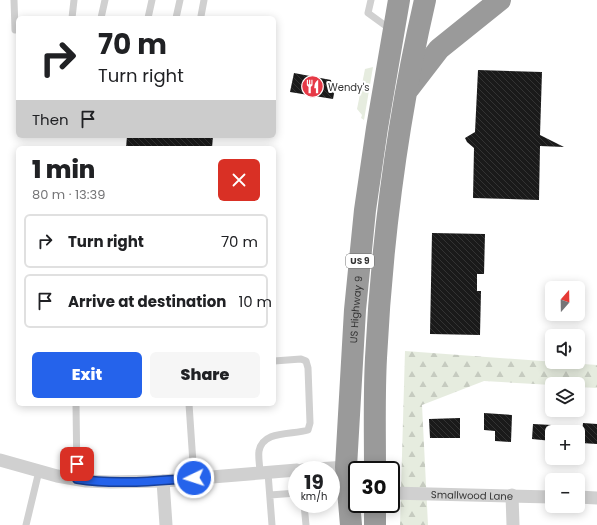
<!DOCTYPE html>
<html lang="en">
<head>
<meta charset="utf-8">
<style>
  body { margin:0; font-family:Poppins,sans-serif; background:#f6f6f6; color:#202124; height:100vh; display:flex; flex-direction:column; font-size:15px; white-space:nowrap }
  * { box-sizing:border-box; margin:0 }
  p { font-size:13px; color:#757577 }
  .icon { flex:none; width:22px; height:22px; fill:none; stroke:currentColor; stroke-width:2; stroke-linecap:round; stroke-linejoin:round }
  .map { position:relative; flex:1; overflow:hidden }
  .panel { position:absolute; left:16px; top:146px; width:260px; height:260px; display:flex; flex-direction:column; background:#fff; border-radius:6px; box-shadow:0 2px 10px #0003 }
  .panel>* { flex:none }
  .hud { position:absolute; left:16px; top:16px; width:260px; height:122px; border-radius:6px; box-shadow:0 2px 10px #0003; background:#fff; color:#202124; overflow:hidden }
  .needle { width:26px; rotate:20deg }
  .buttons { position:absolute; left:545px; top:281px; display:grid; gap:8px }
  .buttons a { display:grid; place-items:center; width:40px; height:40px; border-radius:6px; background:#fff; box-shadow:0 2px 10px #0003; font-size:20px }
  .speed { position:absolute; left:288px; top:461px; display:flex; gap:8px; font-size:20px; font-weight:700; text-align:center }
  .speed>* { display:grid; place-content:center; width:52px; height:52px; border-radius:50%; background:#fff; box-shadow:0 2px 10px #0003; line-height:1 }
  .speed small { font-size:10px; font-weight:400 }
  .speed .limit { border:2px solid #111; border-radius:6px; background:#fff; color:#111 }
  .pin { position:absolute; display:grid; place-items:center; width:34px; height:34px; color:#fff; margin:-17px; border-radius:8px; box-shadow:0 2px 6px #0006 }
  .me { position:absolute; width:44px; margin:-22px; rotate:266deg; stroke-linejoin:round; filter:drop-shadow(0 0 3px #0008) }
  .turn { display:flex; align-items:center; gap:14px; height:84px; padding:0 16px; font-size:18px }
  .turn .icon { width:52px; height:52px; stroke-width:2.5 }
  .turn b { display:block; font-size:28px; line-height:34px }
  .then { display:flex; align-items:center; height:38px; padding:0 16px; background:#0003; gap:8px; font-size:15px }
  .round { display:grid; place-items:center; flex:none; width:42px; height:42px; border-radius:6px; background:#f6f6f6 }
  .head { display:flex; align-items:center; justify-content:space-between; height:68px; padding:0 16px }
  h1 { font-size:24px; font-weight:800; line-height:30px }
  .cta { display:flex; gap:8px; margin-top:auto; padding:8px 16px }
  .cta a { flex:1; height:46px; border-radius:6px; background:#2563eb; color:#fff; font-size:16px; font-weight:800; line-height:46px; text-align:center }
  .cta a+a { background:#f6f6f6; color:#202124 }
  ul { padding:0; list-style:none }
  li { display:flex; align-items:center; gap:12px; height:54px; margin:0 8px 6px; padding:0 8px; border:2px solid #e0e0e0; border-radius:6px }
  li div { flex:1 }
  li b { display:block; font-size:15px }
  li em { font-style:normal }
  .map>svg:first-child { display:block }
  .grass { fill:#e6ecdf }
  .forest { fill:url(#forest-firs) }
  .building { fill:url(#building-back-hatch) }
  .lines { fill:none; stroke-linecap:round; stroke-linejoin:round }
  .lane { stroke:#d0d0d0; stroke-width:7 }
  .street { stroke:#d0d0d0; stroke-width:13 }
  .highway { stroke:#9a9a9a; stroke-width:22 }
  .route-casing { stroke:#184099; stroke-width:10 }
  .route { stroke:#2563eb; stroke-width:7 }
  .labels { text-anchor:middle; stroke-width:4; stroke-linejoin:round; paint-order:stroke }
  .shield { fill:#fff; stroke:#707070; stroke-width:1 }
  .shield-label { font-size:9px; font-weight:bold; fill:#333 }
  .poi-label { font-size:10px; fill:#333; stroke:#fff; text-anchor:start }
  .street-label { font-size:10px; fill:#333; stroke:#fff }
</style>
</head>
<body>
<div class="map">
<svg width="597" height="525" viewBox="0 0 597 525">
  <defs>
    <pattern id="forest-firs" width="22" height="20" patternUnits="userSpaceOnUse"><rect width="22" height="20" fill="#e6ecdf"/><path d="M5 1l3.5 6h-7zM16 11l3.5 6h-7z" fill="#c6cbc0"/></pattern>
    <pattern id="building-back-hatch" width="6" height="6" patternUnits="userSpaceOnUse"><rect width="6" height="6" fill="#1a1a1a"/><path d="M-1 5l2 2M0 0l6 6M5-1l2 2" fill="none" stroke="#333"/></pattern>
  </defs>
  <rect width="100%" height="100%" fill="#fff"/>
  <!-- grass -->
  <path class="grass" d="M373,67L364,120L361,118L362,115L357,109L365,69Z"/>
  <!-- forest -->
  <path class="forest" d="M405,351L597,365V388L578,387V384L552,385L484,381L422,405L428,525H400Z"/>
  <!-- building -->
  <path class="building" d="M478,70L542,72L540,135L564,147L540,146L539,200L473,198L474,148L467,142L465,138L475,132Z
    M294,73L331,80V81L336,83L333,99L290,92Z
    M127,136H213L212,148H126Z
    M432,233L485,234L484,274H477V291H481L480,335L430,334Z
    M484,413L512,415L511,442L495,441V431L484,430Z
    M460,418V438H430L429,419Z
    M583,423L597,424V444L581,443Z
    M533,424L552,425V441L532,439Z"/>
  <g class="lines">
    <!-- lane -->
    <path class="lane" d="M14,0L15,30
      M371,0L368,13L390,29
      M201,16L204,0
      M72,18L74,0
      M101,18L105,0
      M148,18L152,0
      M176,18L180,0
      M76,404L77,479
      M189,404L194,478
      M260,473C260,466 258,458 259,451C263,430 292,435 308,430L310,423L308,368L306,361L301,359L274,361
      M268,473L272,525
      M270,495L297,493
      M304,504L306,525
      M26,525L39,471"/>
    <!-- street -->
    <g class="street">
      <path d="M0,460L57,476L86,481L110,482L163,481L297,470"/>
      <path d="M302,470L346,467"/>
      <path d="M163,481L166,525"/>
      <path id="s1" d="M391,493L552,497"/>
      <path d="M512,495L513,525"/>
      <path d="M578,497L597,498"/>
    </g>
    <!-- highway -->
    <g class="highway">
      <path d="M409,88L439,49L500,0"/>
      <path d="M375,470C375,433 374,395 376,358C382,237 398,117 425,0"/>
      <path id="s2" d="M351,525L346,467L355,310L365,210L377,128L399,0"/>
      <path d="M375,525V504"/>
    </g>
  </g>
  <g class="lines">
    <defs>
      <path id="route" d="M77,464V479C115,485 156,481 194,478"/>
    </defs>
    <!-- route casing -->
    <use href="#route" class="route-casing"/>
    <!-- route -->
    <use href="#route" class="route"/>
  </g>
  <!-- icons -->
  <defs>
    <symbol id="restaurant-disc" viewBox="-11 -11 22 22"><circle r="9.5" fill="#e63946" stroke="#fff"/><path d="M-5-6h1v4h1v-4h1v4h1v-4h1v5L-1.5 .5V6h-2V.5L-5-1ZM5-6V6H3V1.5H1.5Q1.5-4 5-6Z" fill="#fff"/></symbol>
  </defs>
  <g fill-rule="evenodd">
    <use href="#restaurant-disc" x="300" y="74" width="25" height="25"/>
  </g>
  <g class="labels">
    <!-- shield labels -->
    <rect class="shield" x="346" y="254" width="28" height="14" rx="3"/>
    <g class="shield-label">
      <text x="360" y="264">US 9</text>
    </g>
    <!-- poi labels -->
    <g class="poi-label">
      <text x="328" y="91">Wendy's</text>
    </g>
    <!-- street labels -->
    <g class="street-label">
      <text dy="4" stroke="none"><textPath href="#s2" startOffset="216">US Highway 9</textPath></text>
      <text dy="4" stroke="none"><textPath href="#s1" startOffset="81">Smallwood Lane</textPath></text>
    </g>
  </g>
</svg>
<div class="buttons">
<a><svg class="needle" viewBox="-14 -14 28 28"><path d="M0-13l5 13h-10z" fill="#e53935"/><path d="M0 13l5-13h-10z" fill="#757577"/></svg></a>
<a><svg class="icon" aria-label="sound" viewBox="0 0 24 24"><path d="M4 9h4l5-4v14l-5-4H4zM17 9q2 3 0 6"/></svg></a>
<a><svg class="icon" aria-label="layers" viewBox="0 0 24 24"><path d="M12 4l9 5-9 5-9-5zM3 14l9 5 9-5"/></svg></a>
<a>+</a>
<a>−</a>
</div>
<div class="speed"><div>19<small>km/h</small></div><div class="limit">30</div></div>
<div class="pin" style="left:77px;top:464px;background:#d93025"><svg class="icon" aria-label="arrive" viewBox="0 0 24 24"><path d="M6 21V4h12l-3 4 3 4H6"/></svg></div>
<svg class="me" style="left:194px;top:478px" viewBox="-20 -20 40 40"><circle r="17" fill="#2563eb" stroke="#fff" stroke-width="3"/><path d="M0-11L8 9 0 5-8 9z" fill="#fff"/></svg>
<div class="hud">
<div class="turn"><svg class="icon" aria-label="right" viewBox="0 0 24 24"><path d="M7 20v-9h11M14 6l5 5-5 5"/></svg><div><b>70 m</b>Turn right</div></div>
<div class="then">Then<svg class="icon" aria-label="arrive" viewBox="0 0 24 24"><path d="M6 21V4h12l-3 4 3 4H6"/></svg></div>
</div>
<section class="panel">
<div class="head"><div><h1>1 min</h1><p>80 m · 13:39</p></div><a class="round" style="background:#d93025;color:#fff"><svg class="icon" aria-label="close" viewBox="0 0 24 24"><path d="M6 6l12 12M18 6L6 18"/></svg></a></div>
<ul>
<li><svg class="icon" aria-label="right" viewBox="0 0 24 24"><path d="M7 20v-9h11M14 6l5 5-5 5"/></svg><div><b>Turn right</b></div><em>70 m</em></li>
<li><svg class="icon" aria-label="arrive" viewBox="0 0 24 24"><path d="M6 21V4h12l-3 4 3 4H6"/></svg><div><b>Arrive at destination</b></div><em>10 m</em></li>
</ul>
<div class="cta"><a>Exit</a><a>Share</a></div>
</section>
</div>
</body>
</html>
